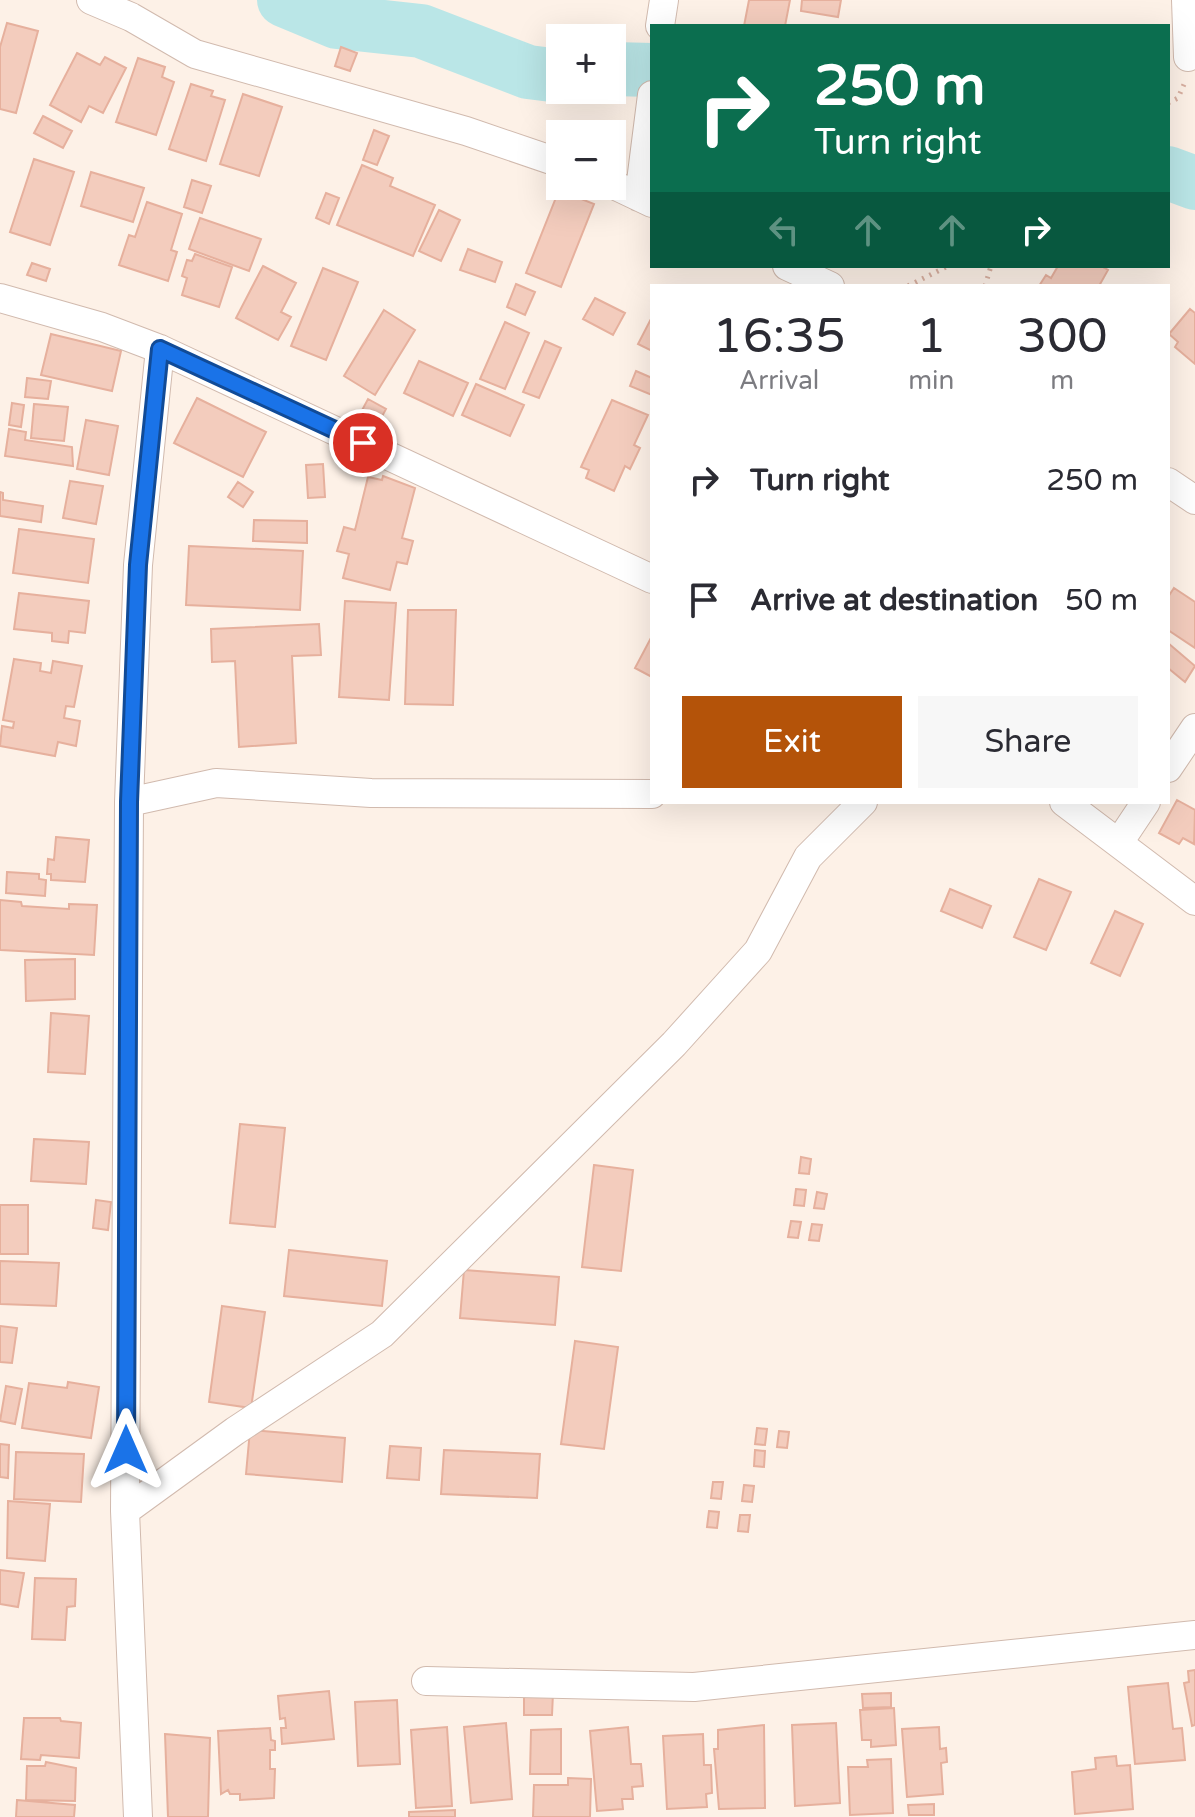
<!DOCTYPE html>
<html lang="en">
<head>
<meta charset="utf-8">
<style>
  body { margin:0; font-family:"Varela Round",sans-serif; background:#f7f7f7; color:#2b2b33; height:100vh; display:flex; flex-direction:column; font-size:30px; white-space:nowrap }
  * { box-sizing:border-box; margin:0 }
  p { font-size:26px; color:#7c7c81 }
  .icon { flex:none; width:44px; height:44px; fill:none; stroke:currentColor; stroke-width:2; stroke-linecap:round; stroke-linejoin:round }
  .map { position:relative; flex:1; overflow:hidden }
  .side { position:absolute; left:650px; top:284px; width:520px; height:520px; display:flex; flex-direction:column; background:#fff; border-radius:0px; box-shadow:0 8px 32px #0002 }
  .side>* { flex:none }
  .banner { position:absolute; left:650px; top:24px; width:520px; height:244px; border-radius:0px; box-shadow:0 8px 32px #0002; background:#0b6e4f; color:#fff; overflow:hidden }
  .controls { position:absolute; left:546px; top:24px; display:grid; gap:16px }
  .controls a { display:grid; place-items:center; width:80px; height:80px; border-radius:0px; background:#fff; box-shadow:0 8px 32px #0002; font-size:40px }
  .pin { position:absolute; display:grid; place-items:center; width:68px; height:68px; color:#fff; margin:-34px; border:4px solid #fff; border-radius:50%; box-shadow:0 2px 8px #0007 }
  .me { position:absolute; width:88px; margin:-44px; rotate:0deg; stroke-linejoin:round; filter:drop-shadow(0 0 6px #0008) }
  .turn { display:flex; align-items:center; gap:28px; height:168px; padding:0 32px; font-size:36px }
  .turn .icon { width:104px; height:104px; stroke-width:2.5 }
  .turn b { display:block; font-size:56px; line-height:68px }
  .lanes { display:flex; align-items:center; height:76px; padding:0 32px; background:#0003; justify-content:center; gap:40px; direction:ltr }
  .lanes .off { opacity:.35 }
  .eta { display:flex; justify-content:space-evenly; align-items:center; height:136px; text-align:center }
  .eta b { font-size:48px; font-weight:600; line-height:56px }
  .button { display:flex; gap:16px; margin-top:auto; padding:16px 32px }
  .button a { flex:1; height:92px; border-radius:0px; background:#b45309; color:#fff; font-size:32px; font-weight:600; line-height:92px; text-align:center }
  .button a+a { background:#f7f7f7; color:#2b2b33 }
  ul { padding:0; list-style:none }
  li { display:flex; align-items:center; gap:24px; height:120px; padding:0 32px }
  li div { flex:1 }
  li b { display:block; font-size:30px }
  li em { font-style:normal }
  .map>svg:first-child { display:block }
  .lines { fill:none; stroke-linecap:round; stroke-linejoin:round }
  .river { stroke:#bae6e7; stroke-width:54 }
  .building { fill:#f3ccbd; stroke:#e6b09d; stroke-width:2 }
  .minor-casing { stroke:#d1baae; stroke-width:30 }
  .path { stroke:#d8afa0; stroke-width:5; stroke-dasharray:2 6; stroke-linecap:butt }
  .minor { stroke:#fff; stroke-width:28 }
  .route-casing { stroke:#114b97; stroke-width:20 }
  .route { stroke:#1a73e8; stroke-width:14 }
</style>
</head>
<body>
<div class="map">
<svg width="1195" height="1817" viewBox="0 0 1195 1817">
  <rect width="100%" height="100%" fill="#fdf1e7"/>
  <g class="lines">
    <!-- river -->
    <path class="river" d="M284,0L337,22L421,31L528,72L560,76
      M612,69L652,70
      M1168,173L1195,183"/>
  </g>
  <!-- building -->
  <path class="building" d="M749,0H790L785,26H744Z
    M802,0H841L838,17L801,11Z
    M7,23L38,31L16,113L0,109V47Z
    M341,47L357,53L350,71L335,66Z
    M77,53L100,65L105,57L126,68L103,113L89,106L81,122L50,105Z
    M138,58L165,67L162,77L174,82L156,135L116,122Z
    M191,84L213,91L211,96L225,100L206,161L169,149Z
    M243,94L282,107L259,176L220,164Z
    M43,116L72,131L63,148L34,133Z
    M374,130L389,136L377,165L363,160Z
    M34,159L74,172L50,245L10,232Z
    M362,165L393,178L390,186L435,205L413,256L337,225Z
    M91,172L144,188L133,222L81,206Z
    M192,180L211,186L202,213L184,207Z
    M559,190L594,204L561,287L526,273Z
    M326,193L339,198L329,224L316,218Z
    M147,202L182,214L171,250L177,252L168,281L119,265L129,235L135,237Z
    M439,210L460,220L441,261L419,251Z
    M200,218L261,239L249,271L189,249Z
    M468,249L502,262L495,282L460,270Z
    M195,254L232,267L219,307L182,295L187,278L182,276L187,260L192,261Z
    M32,263L50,269L46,281L27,275Z
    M263,266L296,283L281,312L291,317L278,340L236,318Z
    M1058,266H1101L1108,270L1099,286H1039L1046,275L1051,278Z
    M323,268L358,282L326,360L291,346Z
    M516,284L535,292L525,315L507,307Z
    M595,298L625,313L613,335L583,319Z
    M1190,309L1195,313V364L1175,347L1178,342L1169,334Z
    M384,310L415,330L375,395L344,376Z
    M652,317V351L638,344Z
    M505,322L529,333L505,389L480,379Z
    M51,334L121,351L112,391L41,375Z
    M545,341L561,348L539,398L523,392Z
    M419,361L468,383L453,416L404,393Z
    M636,371L652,378V395L630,386Z
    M27,378L51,381L48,399L25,397Z
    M476,384L524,405L510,436L462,415Z
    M197,398L266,432L243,477L174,443Z
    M368,399L386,409L378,424L360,414Z
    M612,400L648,415L634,445L640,448L630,469L625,466L614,491L586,478L589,470L581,467Z
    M12,403L24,405L21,427L9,425Z
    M34,404L68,407L64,441L31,438Z
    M86,420L118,426L109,475L77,469Z
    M9,429L26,432L25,440L72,447L73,466L5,456Z
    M323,464L325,497L308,498L306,465Z
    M383,476L415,488L402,538L413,541L407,564L397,562L390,590L343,578L349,554L337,551L344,527L355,530L368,477L382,480Z
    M70,481L103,486L96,524L63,518Z
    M238,482L253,492L243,507L228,497Z
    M0,492L3,493V500L43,506L41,522L0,516Z
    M254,520L307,521V543L253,541Z
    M19,529L94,539L88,583L13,573Z
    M189,546L303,551L300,610L186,605Z
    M1174,588L1195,602V648L1168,630V597Z
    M19,593L89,601L85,633L69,631L68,643L52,641V633L14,629Z
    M345,601L396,603L389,700L339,697Z
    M408,610H456L453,705L405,704Z
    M319,624L321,655L292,656L296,743L239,747L235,661L212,662L211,629Z
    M652,636V677L635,668Z
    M1168,643L1195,666L1185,682L1168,668Z
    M14,659L41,663L40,671L51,673L53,661L82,666L74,707L66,706L64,718L80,721L76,746L58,742L55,756L0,746L2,726L13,728L14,722L3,720Z
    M1177,800L1195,810L1194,844L1183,838L1179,844L1159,833Z
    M56,837L89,840L85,882L51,880V874H47L48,859L54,860Z
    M7,872L39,874V879L46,880L45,896L6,893Z
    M1039,879L1071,892L1046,950L1014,937Z
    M950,889L991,906L982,928L941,911Z
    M0,900L21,902L22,906L69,909V904L97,905L94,955L0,950Z
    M1115,911L1143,924L1120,976L1091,963Z
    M75,959V999L26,1001L25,960Z
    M51,1013L89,1016L85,1074L48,1072Z
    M240,1124L285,1128L275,1227L230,1223Z
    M34,1139L89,1142L86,1184L31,1181Z
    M801,1157L811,1159L809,1174L799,1173Z
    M594,1165L633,1170L621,1271L582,1267Z
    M796,1189L806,1190L804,1206L794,1205Z
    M817,1192L827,1194L824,1209L814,1208Z
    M96,1200L111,1202L108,1230L93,1228Z
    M0,1205H28V1254H0Z
    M791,1221L801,1222L798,1238L788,1237Z
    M812,1224L822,1225L819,1241L809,1240Z
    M289,1250L387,1261L382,1306L284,1296Z
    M0,1261L59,1263L56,1306L0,1304Z
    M464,1270L559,1277L555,1325L460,1318Z
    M222,1306L265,1312L251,1408L209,1402Z
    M0,1326L17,1328L12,1363L0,1362Z
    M575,1341L618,1347L604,1449L561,1444Z
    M68,1382L99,1387L91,1438L22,1428L29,1383L67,1388Z
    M6,1386L22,1389L15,1424L0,1421Z
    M757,1428L767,1429L765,1445L755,1444Z
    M250,1430L345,1438L342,1482L246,1474Z
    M779,1431L789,1432L787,1448L777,1447Z
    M0,1444L9,1445L8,1478L0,1477Z
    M390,1446L421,1448L419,1480L387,1478Z
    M444,1450L540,1454L537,1498L441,1494Z
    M755,1450L765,1451L764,1467L754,1466Z
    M16,1452L84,1454L81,1502L14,1499Z
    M713,1482H723L721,1499L711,1498Z
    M744,1485L754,1486L752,1502L742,1501Z
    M8,1501L50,1504L45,1561L7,1558Z
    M709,1511L719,1512L717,1528L707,1527Z
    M740,1515H750L748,1532L738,1531Z
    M0,1570L24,1573L18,1607L0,1604Z
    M35,1578L76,1579L75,1606L67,1607L65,1640L32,1639Z
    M1195,1670V1725L1192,1726L1184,1683L1189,1682L1188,1671Z
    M1168,1683L1173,1729L1182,1728L1185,1760L1135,1764L1128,1687Z
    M329,1691L334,1739L282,1744L281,1728H286L285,1718L280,1719L278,1696Z
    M524,1692L553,1693L552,1715H524Z
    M891,1693V1707L863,1708L862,1694Z
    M397,1700L400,1764L358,1766L355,1702Z
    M894,1708L896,1745L871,1747V1740H862L860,1710Z
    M24,1718H60L61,1721L81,1723L79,1758L41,1755L40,1760L21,1759Z
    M506,1723L512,1799L471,1803L464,1727Z
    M836,1723L840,1803L795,1806L792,1725Z
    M764,1725L765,1808L719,1809L714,1749H718V1730Z
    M447,1727L452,1806L416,1808L411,1730Z
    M628,1727L631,1764H641L643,1786L632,1787L633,1799H622L623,1809L597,1811L590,1731Z
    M939,1727L940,1749L946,1748L947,1762L941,1763L943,1794L907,1797L902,1729Z
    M270,1728L271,1740L275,1741V1750H270V1769H275L274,1798L240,1800V1794H230L228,1790L221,1794L218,1731Z
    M561,1729V1774H530L531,1730Z
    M165,1734L210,1738L208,1817H168Z
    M703,1734L704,1765H711L712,1793L706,1794L707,1807L667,1809L663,1736Z
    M1116,1756L1117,1766L1130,1765L1133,1809L1075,1814L1072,1772L1096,1769L1095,1758Z
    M891,1759L893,1813L850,1815L848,1767H868L867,1760Z
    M46,1762L76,1768L75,1801L26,1800L27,1766H45Z
    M568,1778L591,1779L590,1817H533L534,1785H568Z
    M17,1800L75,1805L74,1817H16Z
    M934,1804V1815H909L908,1805Z
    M455,1810V1817H409V1812Z"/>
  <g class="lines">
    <defs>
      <path id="minor" d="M91,0L131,17L195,54L466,131L560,163
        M1186,0L1188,57
        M660,26L664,0
        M612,184L652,203
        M639,197L652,95
        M787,266L830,286
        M0,298L102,327L160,349L652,579
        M1168,482L1195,500
        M1168,768L1195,728
        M129,802L216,783L371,793L652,794
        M1064,802L1195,901
        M1120,841L1146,802
        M125,1511L235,1431L382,1334L674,1044L758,951L808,857L863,802
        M426,1681L694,1687L1195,1635
        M138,1817L125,1511L129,802L138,565L160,349"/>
    </defs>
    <!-- minor casing -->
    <use href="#minor" class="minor-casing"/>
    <!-- path -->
    <path class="path" d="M1168,103L1178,98L1185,82
      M908,286L948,266
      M985,286L991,266"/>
    <!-- minor -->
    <use href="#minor" class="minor"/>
  </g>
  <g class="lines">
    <defs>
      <path id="route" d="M126,1450L129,802L138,565L160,349L363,443"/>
    </defs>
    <!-- route casing -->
    <use href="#route" class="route-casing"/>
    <!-- route -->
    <use href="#route" class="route"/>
  </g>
</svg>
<div class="controls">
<a>+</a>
<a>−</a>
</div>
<div class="pin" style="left:363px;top:443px;background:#d93025"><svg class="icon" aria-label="arrive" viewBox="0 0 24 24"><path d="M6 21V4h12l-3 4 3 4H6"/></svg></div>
<svg class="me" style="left:126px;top:1450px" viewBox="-20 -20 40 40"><path d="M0-17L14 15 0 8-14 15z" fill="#1a73e8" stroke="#fff" stroke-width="4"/></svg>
<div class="banner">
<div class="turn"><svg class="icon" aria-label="right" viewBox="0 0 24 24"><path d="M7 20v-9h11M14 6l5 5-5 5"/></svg><div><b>250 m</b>Turn right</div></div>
<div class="lanes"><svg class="icon off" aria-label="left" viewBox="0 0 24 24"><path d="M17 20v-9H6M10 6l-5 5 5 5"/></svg><svg class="icon off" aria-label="ahead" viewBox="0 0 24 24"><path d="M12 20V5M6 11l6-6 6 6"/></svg><svg class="icon off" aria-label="ahead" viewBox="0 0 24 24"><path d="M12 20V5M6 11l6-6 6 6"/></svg><svg class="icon" aria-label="right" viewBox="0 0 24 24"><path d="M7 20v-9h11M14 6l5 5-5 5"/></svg></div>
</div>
<section class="side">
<div class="eta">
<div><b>16:35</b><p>Arrival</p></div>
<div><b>1</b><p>min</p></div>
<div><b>300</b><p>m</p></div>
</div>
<ul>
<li><svg class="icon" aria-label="right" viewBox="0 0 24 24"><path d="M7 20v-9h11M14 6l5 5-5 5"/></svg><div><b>Turn right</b></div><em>250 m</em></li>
<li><svg class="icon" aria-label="arrive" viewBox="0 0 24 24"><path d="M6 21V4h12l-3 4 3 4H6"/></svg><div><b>Arrive at destination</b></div><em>50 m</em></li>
</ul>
<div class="button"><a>Exit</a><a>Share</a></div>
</section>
</div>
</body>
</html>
